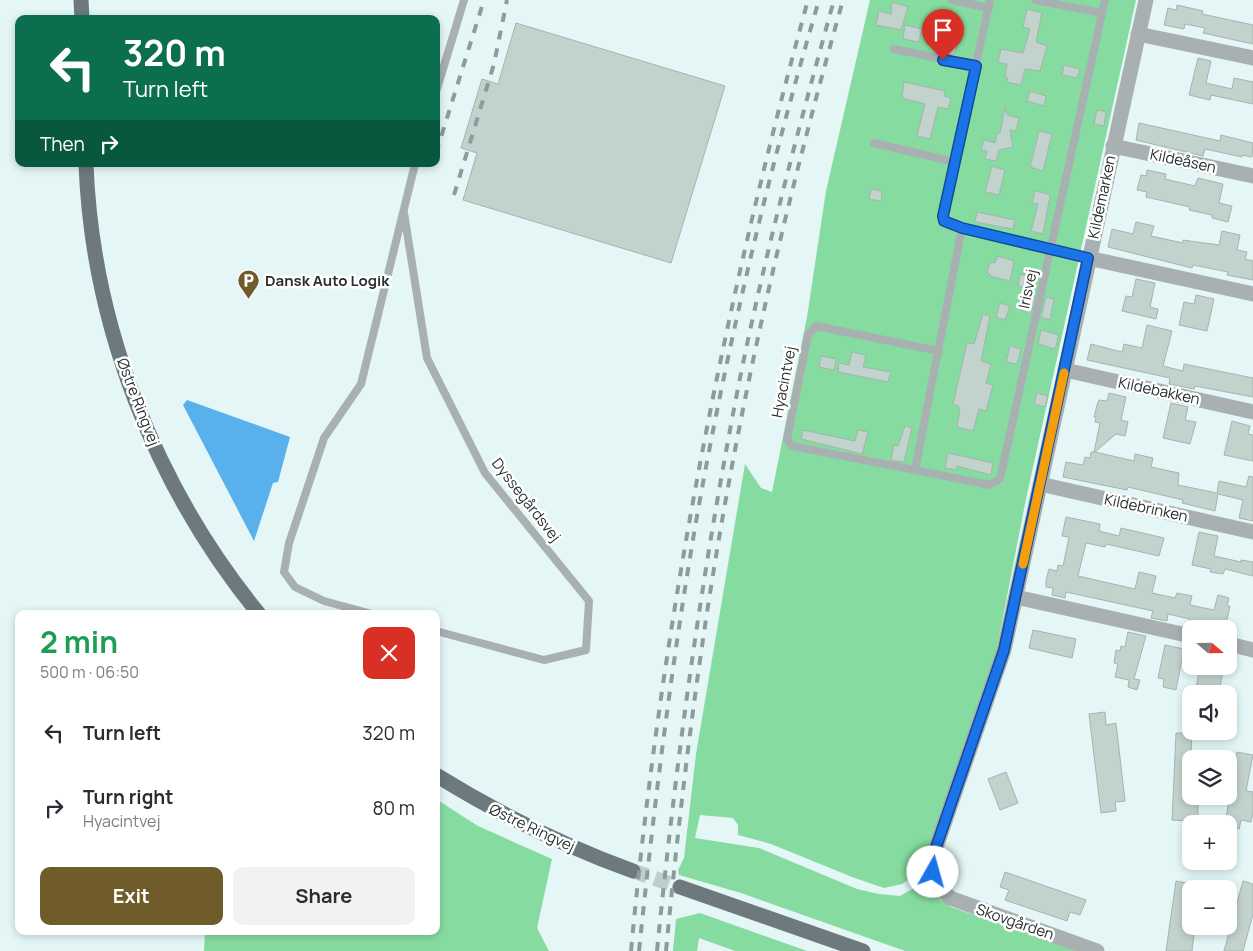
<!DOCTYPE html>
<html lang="en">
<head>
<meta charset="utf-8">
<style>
  body { margin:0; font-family:Manrope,sans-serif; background:#f2f2f3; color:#2b2b33; height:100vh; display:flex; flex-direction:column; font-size:19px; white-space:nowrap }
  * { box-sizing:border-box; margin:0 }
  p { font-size:16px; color:#7c7c81 }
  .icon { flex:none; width:28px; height:28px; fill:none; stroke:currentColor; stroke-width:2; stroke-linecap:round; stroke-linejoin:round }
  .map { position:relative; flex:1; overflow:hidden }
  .details { position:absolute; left:15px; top:610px; width:425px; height:325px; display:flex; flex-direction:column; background:#fff; border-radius:10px; box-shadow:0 2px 8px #0003 }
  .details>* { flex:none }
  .banner { position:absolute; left:15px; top:15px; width:425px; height:152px; border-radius:10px; box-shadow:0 2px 8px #0003; background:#0b6e4f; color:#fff; overflow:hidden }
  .needle { width:32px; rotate:110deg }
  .buttons { position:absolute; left:1182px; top:620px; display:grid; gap:10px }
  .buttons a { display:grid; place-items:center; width:55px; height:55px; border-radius:10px; background:#fff; box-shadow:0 2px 8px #0003; font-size:25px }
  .pin { position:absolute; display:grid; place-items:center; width:42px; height:42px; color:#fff; margin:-51px -21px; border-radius:50% 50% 50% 0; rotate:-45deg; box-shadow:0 0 5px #0007 }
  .pin .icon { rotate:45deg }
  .me { position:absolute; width:55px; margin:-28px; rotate:7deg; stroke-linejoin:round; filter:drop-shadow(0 0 4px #0008) }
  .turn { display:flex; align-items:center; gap:18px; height:105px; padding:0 25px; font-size:22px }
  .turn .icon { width:65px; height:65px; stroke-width:2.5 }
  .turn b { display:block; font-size:35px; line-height:42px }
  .then { display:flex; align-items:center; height:48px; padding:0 25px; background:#0003; gap:10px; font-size:19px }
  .round { display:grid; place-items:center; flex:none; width:52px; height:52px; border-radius:10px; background:#f2f2f3 }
  .headline { display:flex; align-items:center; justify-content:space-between; height:85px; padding:0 25px }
  h1 { font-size:30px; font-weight:700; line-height:38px; color:#1e9e55 }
  .primary-button { display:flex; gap:10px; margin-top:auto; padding:10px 25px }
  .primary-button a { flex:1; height:58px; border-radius:10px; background:#705c2b; color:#fff; font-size:20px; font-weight:700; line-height:58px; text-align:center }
  .primary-button a+a { background:#f2f2f3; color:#2b2b33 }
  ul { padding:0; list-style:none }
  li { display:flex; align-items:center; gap:15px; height:75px; padding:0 25px }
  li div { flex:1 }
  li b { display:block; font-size:19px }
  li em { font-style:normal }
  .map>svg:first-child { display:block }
  .green { fill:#86dca0 }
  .water { fill:#58b1ec }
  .building { fill:#c2d2cd; stroke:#a4b4af }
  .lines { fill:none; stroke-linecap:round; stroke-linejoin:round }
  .primary-tunnel { stroke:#becece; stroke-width:15; stroke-dasharray:15 8; stroke-linecap:butt }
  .service { stroke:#a9b0b2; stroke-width:8 }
  .minor { stroke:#a9b0b2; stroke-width:15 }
  .primary { stroke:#6d797d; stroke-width:15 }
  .rail { stroke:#8e9b9b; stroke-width:4; stroke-dasharray:9 9; stroke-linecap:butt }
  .route-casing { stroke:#114b97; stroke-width:12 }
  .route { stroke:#1a73e8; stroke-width:9 }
  .slow { stroke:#f59e0b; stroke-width:9 }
  .labels { text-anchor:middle; stroke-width:5; stroke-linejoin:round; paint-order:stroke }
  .street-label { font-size:15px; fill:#282f2f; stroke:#fff }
  .poi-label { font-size:15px; font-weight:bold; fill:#282f2f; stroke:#fff; text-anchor:start }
</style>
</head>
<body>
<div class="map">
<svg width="1253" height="951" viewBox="0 0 1253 951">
  <rect width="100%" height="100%" fill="#e4f6f6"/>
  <!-- green -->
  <path class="green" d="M870,0H1136L1026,499L996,653L926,858L925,869L902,884L884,888L852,877L771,844L738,835V825L733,818L700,815L695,838L759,848L857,889L879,894L900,896L919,885H930L941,900L951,907L1079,951H905L741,893L679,875L678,870L684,858L696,754L745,464L761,488L772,492L807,317L826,191Z
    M436,799L478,826L552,859L537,928L549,951H204L205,931H436Z
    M700,913L807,951H735L699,938L697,951H673L676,919Z"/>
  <!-- water -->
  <path class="water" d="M187,400L290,437L278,482L273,483L254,541L183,405Z"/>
  <!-- building -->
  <path class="building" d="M892,2L908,7L901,30L876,25L879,11L891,14Z
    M1177,5L1203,11L1202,14L1253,25V44L1203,33L1205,28L1185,24L1184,29L1164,25L1168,8L1176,10Z
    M1027,9L1042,13L1036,42L1047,46L1040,71L1025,69L1021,85L1007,82L1008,78L1005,77L1007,64L998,62L1001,49L1023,53L1030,29L1023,27Z
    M516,23L725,86L671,263L463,200L477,153L461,148L482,79L498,84Z
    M905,25L922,29L919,42L903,39Z
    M950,29L961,31L954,55L938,52L941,41L947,43Z
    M1198,58L1211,61L1206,83L1232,89L1234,78L1253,82V104L1211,95L1210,100L1189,95Z
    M1064,65L1080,69L1077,78L1062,75Z
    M904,82L945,91L944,96L951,98L948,109L938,107L930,139L917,136L925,104L902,98Z
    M1030,91L1046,96L1044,106L1027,101Z
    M1005,107L1007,115L1019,118L1016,131L1010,130L1013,147L999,150L996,161L985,159L987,151L981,150L984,140L995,143L997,133H1000Z
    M1097,110L1106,112L1104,126L1094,124Z
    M1139,123L1220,141L1221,135L1253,143L1252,157L1242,155V157L1205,149L1203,156L1136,140Z
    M1039,131L1052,134L1043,171L1030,167Z
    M992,166L1005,170L999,195L985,192Z
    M1147,170L1166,174L1165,179L1195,186L1198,178L1223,184L1219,203L1232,206L1228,222L1212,218V215L1189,210L1190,207L1146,197L1147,192L1137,190L1141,175L1146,176Z
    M871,189L882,191L881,201L869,199Z
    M1035,191L1048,194L1050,196L1043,234L1031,231L1038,204L1032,203Z
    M977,212L1015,220L1013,229L975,222Z
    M1136,222L1154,226L1151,236L1183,243V240L1219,245L1222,231L1240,235L1237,250L1247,252L1245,259L1253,261V280L1227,275L1228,272L1193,265L1192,268L1108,247L1112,229L1133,234Z
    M997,256L1014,261L1010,281L990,276V274L987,273L990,262L995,263Z
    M1020,274L1035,278L1033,289L1018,286Z
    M1136,279L1155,283L1150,307L1158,309L1156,319L1122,311L1126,296L1132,297Z
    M1027,292L1035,294L1031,314L1021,310Z
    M1196,295L1214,299L1207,331L1179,325L1184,302L1194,304Z
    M1046,297L1054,299L1050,320L1041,317Z
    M1000,303L1010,306L1005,320L996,317Z
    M983,314L990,316L981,361L991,364L986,383L993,385L986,411L979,409L973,431L957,427L960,409L958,406L953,404L967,343L974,344Z
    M1147,325L1172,331L1163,366L1183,371L1184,364L1253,378V397L1195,386L1194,389L1169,384L1170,378L1087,360L1091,344L1122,352L1124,344L1142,348Z
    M1041,330L1059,335L1055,349L1038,344Z
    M1010,346L1021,349L1017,364L1006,362Z
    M852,352L866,355L863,367L891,372L888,382L838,372L839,363L849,365Z
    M821,356L836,359L834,370L819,367Z
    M1037,393L1048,396L1045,407L1034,404Z
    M1109,393L1126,397L1121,420L1128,422L1125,436L1116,434L1095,452L1134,461L1135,454L1153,458L1151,467L1179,473L1178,485L1217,493L1219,481L1246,487L1249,476L1253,477V521L1239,518L1243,500L1218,494L1215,511L1182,503L1183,500L1128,487L1127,490L1063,477L1066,462L1083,465L1085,457L1090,458L1091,452H1094L1100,423L1095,422L1096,417H1094L1097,405L1099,400L1107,401Z
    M1171,403L1188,407L1185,420L1196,422L1190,444L1163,438Z
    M1232,421L1250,426L1248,434L1253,435V461L1224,455Z
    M905,426L912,428L904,462L891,460L894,445L898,446Z
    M803,430L855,441L858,430L868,432L862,454L801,439Z
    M948,453L993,463L991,475L957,466L956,470L945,468Z
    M1066,517L1100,524L1099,531L1119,536L1121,528L1164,538L1159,556L1106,544L1105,547L1086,543L1078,576L1135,589L1139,572L1156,576L1152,593L1175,598L1177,593L1192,596L1190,605L1214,610L1218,595L1229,598L1227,606H1230L1225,629L1190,623V619L1168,614L1167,621L1151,618L1153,611L1066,592L1065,598L1052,595L1053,588L1046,587V580L1049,569L1057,571L1058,565L1063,566L1069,537L1062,536Z
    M1199,532L1218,536L1214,556L1241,562V560L1253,562V576L1225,569L1223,574L1210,572L1211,569L1192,565Z
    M1033,630L1076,639L1072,658L1029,648Z
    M1128,632L1146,636L1134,679L1140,680L1137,690L1128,687L1129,680L1115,677L1118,664L1114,663L1116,650L1120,651L1121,646L1125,647Z
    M1165,645L1184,649L1176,690L1163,687L1164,679L1158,678Z
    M1205,666H1224L1219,693L1196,688L1200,667Z
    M1105,712L1106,725L1116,723L1125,801L1115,802L1116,811L1101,813L1089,714Z
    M1176,733H1192L1189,796H1198V819L1188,818V821L1172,820Z
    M1237,752L1253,755L1246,791L1253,792V812L1251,822L1241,820L1239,829L1229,827V824H1225Z
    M1006,772L1018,803L1000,810L988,779Z
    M1005,872L1086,900L1080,915L1070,912L1067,921L1005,900L1009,890L1000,887Z
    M1176,881L1191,884L1186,920H1191V926H1195L1192,951H1166Z
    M1243,881L1253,884V914L1243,951H1224Z"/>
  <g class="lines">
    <!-- primary-tunnel -->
    <path class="primary-tunnel" d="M633,871L680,887"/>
    <!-- service -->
    <path class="service" d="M952,0L989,8
      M990,0L943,216L947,224L962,228L915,470L989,485L1000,479L1105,0
      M1035,0L1102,13
      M894,49L976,66
      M436,92L464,0
      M874,143L955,162
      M404,213L427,358L485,473L589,601L586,650L544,660L436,631
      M962,228L1088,258
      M915,470L792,446L787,439L808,335L816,326L939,351
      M372,614L324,601L295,587L284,572L289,543L324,438L361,384L415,164"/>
    <!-- minor -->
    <path class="minor" d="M1138,34L1253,58
      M1113,146L1253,176
      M1088,258L1253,294
      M1065,370L1253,412
      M1040,484L1253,532
      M1016,597L1191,636
      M1229,644L1253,650
      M1097,951L950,898C935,883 933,877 933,856L1004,650L1146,0"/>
    <!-- primary -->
    <path class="primary" d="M81,0L82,19
      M86,164C92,326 156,488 259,614
      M436,775C499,814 564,846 633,871
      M680,887L863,951"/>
    <!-- rail -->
    <path class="rail" d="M436,153L484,0
      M454,195L494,64L507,0
      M631,951C661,629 722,312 808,0
      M639,951C654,806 672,660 697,516C728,342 769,170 819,0
      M657,951C676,760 702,571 739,383C765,254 799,126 834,0
      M666,951C682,783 703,616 735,450C764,298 801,149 843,0"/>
  </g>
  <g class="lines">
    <defs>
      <path id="route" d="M933,872V856L1004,650L1088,258L962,228L944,221L943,216L976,66L943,60"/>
    </defs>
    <!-- route casing -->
    <use href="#route" class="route-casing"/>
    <!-- route -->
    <use href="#route" class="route"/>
    <!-- slow -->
    <path class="slow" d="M1023,564L1064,373"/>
  </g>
  <!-- icons -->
  <defs>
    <symbol id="parking-pin" viewBox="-11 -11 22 30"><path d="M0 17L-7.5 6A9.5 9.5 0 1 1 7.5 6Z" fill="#705c2b" stroke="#fff"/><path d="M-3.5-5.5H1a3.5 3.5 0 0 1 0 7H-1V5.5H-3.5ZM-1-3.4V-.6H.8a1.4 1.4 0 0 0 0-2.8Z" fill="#fff"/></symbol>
  </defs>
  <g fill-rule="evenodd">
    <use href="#parking-pin" x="236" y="268" width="25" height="34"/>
  </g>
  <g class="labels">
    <!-- street labels -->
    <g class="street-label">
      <text transform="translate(1183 161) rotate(12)" y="5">Kildeåsen</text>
      <text transform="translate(1102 197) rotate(-78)" y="5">Kildemarken</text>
      <text transform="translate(1028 289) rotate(-78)" y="5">Irisvej</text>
      <text transform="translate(784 382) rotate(-79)" y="5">Hyacintvej</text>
      <text transform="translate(1159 391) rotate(12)" y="5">Kildebakken</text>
      <text transform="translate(138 402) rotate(69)" y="5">Østre Ringvej</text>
      <text transform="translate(526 500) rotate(52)" y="5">Dyssegårdsvej</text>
      <text transform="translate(1146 508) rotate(12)" y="5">Kildebrinken</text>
      <text transform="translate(532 828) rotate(25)" y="5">Østre Ringvej</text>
      <text transform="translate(1015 922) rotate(19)" y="5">Skovgården</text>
    </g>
    <!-- poi labels -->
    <g class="poi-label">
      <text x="265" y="286">Dansk Auto Logik</text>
    </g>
  </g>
</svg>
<div class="buttons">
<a><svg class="needle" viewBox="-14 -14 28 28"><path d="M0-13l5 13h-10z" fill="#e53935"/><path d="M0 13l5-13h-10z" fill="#7c7c81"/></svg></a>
<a><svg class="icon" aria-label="sound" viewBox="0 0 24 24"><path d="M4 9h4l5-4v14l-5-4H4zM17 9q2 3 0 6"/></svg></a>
<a><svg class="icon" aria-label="layers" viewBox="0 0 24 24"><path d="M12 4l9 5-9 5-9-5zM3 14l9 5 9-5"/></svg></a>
<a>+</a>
<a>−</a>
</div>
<div class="pin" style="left:943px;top:60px;background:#d93025"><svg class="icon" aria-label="arrive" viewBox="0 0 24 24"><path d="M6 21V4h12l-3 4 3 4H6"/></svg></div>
<svg class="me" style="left:933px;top:872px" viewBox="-20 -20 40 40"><circle r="19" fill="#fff"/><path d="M0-13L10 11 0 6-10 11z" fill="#1a73e8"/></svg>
<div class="banner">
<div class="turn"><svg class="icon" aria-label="left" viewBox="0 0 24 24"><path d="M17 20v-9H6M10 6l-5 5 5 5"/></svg><div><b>320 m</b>Turn left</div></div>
<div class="then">Then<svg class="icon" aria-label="right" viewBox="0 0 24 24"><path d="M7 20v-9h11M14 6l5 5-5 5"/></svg></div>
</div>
<section class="details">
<div class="headline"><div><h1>2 min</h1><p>500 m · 06:50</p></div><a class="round" style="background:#d93025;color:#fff"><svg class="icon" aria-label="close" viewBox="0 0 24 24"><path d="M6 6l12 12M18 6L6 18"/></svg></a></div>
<ul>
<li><svg class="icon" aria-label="left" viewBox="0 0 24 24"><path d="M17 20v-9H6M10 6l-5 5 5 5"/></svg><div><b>Turn left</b></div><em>320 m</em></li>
<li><svg class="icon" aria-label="right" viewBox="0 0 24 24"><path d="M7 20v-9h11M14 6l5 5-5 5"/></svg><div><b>Turn right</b><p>Hyacintvej</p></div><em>80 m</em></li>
</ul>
<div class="primary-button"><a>Exit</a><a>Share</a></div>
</section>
</div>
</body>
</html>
